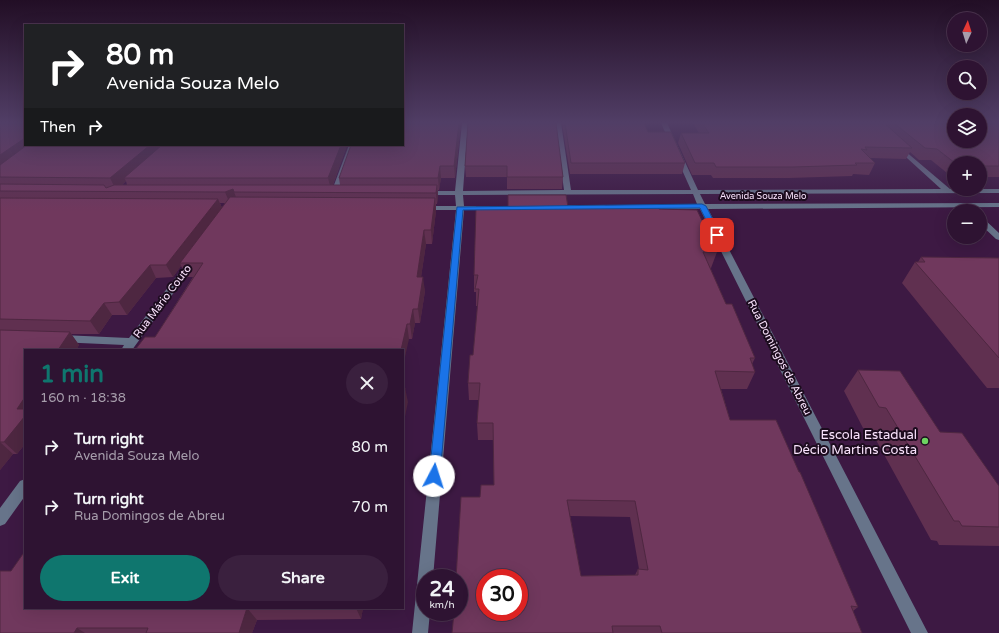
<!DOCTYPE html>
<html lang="en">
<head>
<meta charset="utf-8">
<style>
  body { margin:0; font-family:"Varela Round",sans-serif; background:#3a203e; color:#f1f3f6; height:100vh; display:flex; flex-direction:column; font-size:15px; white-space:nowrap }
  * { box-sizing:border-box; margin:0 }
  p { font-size:13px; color:#a79eac }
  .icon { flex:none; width:22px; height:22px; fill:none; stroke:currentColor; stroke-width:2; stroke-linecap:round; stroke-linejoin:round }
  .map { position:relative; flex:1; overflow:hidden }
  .panel { position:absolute; left:24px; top:349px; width:380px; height:260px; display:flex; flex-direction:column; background:#2e1332; border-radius:0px; box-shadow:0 4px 16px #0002,0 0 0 1px #49324d }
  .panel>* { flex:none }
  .guide { position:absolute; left:24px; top:24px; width:380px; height:122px; border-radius:0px; box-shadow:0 4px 16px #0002,0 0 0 1px #49324d; background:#202124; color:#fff; overflow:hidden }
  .needle { width:26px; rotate:4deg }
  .buttons { position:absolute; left:947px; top:12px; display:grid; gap:8px }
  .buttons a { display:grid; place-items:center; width:40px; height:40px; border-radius:50%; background:#2e1332; box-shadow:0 4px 16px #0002,0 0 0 1px #49324d; font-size:20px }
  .speed { position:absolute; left:416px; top:569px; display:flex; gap:8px; font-size:20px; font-weight:700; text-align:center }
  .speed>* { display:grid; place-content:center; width:52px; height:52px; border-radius:50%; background:#2e1332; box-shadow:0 4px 16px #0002,0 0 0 1px #49324d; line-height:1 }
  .speed small { font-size:10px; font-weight:400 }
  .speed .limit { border:6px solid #d22; background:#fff; color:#111 }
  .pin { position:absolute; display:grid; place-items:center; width:34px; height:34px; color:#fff; margin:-17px; border-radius:8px; box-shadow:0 2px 6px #0006 }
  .me { position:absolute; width:44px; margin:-22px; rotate:5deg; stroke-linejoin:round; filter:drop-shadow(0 0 3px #0008) }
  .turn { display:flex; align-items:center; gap:14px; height:84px; padding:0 16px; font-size:18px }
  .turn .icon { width:52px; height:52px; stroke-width:2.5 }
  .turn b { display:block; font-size:28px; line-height:34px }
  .then { display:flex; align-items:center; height:38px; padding:0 16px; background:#0003; gap:8px; font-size:15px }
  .round { display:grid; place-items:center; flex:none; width:42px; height:42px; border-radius:21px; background:#3a203e }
  .head { display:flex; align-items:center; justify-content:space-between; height:68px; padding:0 16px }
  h1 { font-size:24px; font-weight:700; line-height:30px; color:#0f766e }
  .cta { display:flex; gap:8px; margin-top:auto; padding:8px 16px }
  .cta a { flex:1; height:46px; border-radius:24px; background:#0f766e; color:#fff; font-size:16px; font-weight:700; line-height:46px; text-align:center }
  .cta a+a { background:#3a203e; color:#f1f3f6 }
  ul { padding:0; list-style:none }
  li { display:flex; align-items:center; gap:12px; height:60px; padding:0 16px }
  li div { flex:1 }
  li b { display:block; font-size:15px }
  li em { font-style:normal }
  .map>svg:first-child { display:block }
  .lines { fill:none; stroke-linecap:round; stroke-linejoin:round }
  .minor { fill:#67748a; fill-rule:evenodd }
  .wall { fill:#603050; fill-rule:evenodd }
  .shaded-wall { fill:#4e2741 }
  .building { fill:#70385d; stroke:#4e2741; fill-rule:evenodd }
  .route { fill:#1a73e8; stroke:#114b97 }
  .poi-dot { fill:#6dd361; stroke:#1c0c1e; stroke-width:1.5 }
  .labels { text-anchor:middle; stroke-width:4; stroke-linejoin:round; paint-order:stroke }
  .far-street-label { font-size:9px; fill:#fbe4fe; stroke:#1c0c1e }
  .street-label { font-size:11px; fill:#fbe4fe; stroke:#1c0c1e }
  .near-poi-label { font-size:13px; fill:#fbe4fe; stroke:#1c0c1e; text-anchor:end }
</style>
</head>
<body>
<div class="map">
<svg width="999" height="633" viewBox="0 0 999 633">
  <rect width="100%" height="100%" fill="#3d1943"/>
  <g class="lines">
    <!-- minor -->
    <path class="minor" d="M462,123H468L463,191L564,190L555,123H561L571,190H691L661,123H667L698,190L941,189L896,148L895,147L898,145L950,189H999V193L700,194L705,204L999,203V207L708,209L928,633H911L700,209H644L640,207L644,205L697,204L693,194L463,195L464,206H490L494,208L490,210H464L433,578H425V612H430L428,633H412L456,210H424L420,208L424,206H456L455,195H425L421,193L425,191H455Z
      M349,145H355L339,193L338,195H332L331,193Z
      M551,205H604L608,207L604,209H554L550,207Z
      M980,218H983L999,233V240L996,239L980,224Z
      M192,259L196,262L132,350H121L124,345L58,342L57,339L58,336L62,335L129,338L189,260Z
      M25,479V496L5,524L0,526V508L20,481Z"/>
  </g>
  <!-- wall -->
  <path class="wall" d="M0,123L25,145H347L333,185H340L339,178L461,123L455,178H441L439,190H438V196L437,204H436V211L432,244H426L421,277L425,291L420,323H415L412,339L155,337L193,277H187L181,266L173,277L156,278L127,315H112L99,334H71L79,345L76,350H25V444L17,454H13L0,470ZM126,181L127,185H122ZM220,203H225L222,208Z
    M468,123L563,177L562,189H507V177H466L465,166Z
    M562,123H644L648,132L685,163L682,174H570Z
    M693,123H999V177H980V163H954V177H952L931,160H919L910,152L906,159L870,158L875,163L869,175L853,174L852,176L789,178H713L711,175H692L678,143L681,133H699Z
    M568,207L659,209L717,252L711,268H710L726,304L755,358L752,364L755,372L747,389H721L730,420L858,607L853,611L862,633H452L480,497L494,485L493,440H478L477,423L479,400H469L468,383L473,355L478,306H476V292H474V275ZM570,516L630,517L639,569H638L635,575L581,576Z
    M921,257L999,258V388H987L902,283L915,262H918Z
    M858,370L940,432L999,486V546L939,545L937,541L931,540L870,429L863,428L844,391Z
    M11,571L25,608H363L361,619L257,620L252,633H0Z"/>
  <!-- shaded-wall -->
  <path class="shaded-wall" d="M459,123H461L455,178L454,166Z
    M25,138V145H36L0,172V155Z
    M150,145H168L124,178L126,181L116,190L110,178Z
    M341,145H347L331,190L328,178Z
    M440,166L441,178L439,190L438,178Z
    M437,185L438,196L437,204L436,193Z
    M233,189L237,200L230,204L225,192Z
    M435,198L436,211L432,244L431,230Z
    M218,199L223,210L180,263L181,266L173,277L166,265Z
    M424,230L426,244L419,291L417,277Z
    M150,265L156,278L127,315L119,302Z
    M423,277L425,291L420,323L418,309Z
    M104,303L112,315L99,334L90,321Z
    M413,309L415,323L412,339L410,324Z
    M407,324L409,339L403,366V350H401Z
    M70,332L79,345L76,350H58Z
    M405,388L408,402L403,426V398Z
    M25,397V444L17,454L4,442L17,409Z
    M0,442L13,454L0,470Z
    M247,608L257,620L252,633H239Z
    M356,608H363L361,619Z
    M77,628L85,633H74Z"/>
  <!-- building -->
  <path class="building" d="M0,123H25V138L0,155Z
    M403,123H459L454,166H440L438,178H339L351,145H403Z
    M468,123H556L563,177H507V166H465Z
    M565,123H644L648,132H671L685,163H571Z
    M702,123H884L912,148L865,147L867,150L861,149L875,163H855L857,165L793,167H716L714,163H695L681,133H709Z
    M894,123H954V141H980V123H999V166H980V163H955L937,149L925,148Z
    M27,145H150L110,178L0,177V165Z
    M162,145H341L328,178H124Z
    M0,184L104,185L106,188L114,185H437L436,193L234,192L233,189L225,192L0,191Z
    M508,195H566L568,207L657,206L659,209L697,210L717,252H703L726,304H732L755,358H750L755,372L715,371L730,420H776L799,472H800L858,607L851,606L862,633H662L660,626H612L613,633H452L454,612H459V578H456L461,497H480L481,485H494L493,423H477L480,383H468L470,355H473L479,289H475L478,275H474L476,207H508ZM567,500L635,501L648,570L638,569V575L581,576ZM485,578H519V612H485Z
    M230,197L435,198L431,230H424L417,277H423L418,309H413L410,324H407L401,350H135L145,337H155L203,263H180Z
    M0,198L218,199L166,265H150L119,302L104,303L90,321L0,319Z
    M921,257L999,258V358L915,262H925Z
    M0,330L70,332L58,350H25V397L17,409H25V416L4,442H0Z
    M858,370L900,371L940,432L962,433L999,486V527L962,526L959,521H954L886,408L879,407Z
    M403,388H405L403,398Z
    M25,551V608H295H247L239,633H146L148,628H77L74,633H0V571H11Z"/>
  <!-- sky -->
  <linearGradient id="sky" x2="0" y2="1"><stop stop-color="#220e25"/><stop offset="0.58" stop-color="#513e66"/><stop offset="1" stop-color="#513e66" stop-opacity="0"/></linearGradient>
  <rect width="999" height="211" fill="url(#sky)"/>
  <!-- route -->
  <path class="route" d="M702,204L706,206L721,235L720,236H714L700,208L463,210L440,476L439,479L434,481L430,479L429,476L457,207Z"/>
  <!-- markers -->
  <circle class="poi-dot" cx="925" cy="441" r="4"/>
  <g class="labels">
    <!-- far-street labels -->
    <g class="far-street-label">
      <text x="763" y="199">Avenida Souza Melo</text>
    </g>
    <!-- street labels -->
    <g class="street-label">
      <text transform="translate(162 301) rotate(-53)" y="4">Rua Mário Couto</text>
      <text transform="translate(780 357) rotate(63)" y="4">Rua Domingos de Abreu</text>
    </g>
    <!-- near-poi labels -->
    <g class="near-poi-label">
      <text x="917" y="439">Escola Estadual<tspan x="917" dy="15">Décio Martins Costa</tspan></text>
    </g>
  </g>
</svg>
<div class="buttons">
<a><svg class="needle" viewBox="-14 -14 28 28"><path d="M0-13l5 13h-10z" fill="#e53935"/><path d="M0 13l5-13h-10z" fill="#a79eac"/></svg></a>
<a><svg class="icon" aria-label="search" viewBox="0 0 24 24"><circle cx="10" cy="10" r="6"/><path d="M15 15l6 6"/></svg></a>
<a><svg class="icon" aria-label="layers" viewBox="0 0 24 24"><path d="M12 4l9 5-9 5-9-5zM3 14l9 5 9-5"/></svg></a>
<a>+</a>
<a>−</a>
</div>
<div class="speed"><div>24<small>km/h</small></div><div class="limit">30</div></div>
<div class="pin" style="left:717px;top:235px;background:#d93025"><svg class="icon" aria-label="arrive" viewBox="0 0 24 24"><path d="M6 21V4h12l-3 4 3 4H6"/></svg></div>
<svg class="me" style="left:434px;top:476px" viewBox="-20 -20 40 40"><circle r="19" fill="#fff"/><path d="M0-13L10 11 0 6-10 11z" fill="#1a73e8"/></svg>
<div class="guide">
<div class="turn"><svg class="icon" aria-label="right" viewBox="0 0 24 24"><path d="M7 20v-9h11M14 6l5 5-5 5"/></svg><div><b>80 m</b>Avenida Souza Melo</div></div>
<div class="then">Then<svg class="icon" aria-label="right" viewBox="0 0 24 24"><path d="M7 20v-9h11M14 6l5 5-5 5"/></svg></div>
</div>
<section class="panel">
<div class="head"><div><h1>1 min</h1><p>160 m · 18:38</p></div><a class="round"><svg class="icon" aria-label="close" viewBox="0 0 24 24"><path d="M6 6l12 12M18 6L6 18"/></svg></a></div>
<ul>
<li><svg class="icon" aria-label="right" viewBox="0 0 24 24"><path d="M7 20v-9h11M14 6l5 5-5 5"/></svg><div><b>Turn right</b><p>Avenida Souza Melo</p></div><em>80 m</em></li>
<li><svg class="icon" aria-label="right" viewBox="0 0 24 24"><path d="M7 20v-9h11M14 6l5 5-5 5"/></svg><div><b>Turn right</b><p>Rua Domingos de Abreu</p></div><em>70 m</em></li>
</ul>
<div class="cta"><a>Exit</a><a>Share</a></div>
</section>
</div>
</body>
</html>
